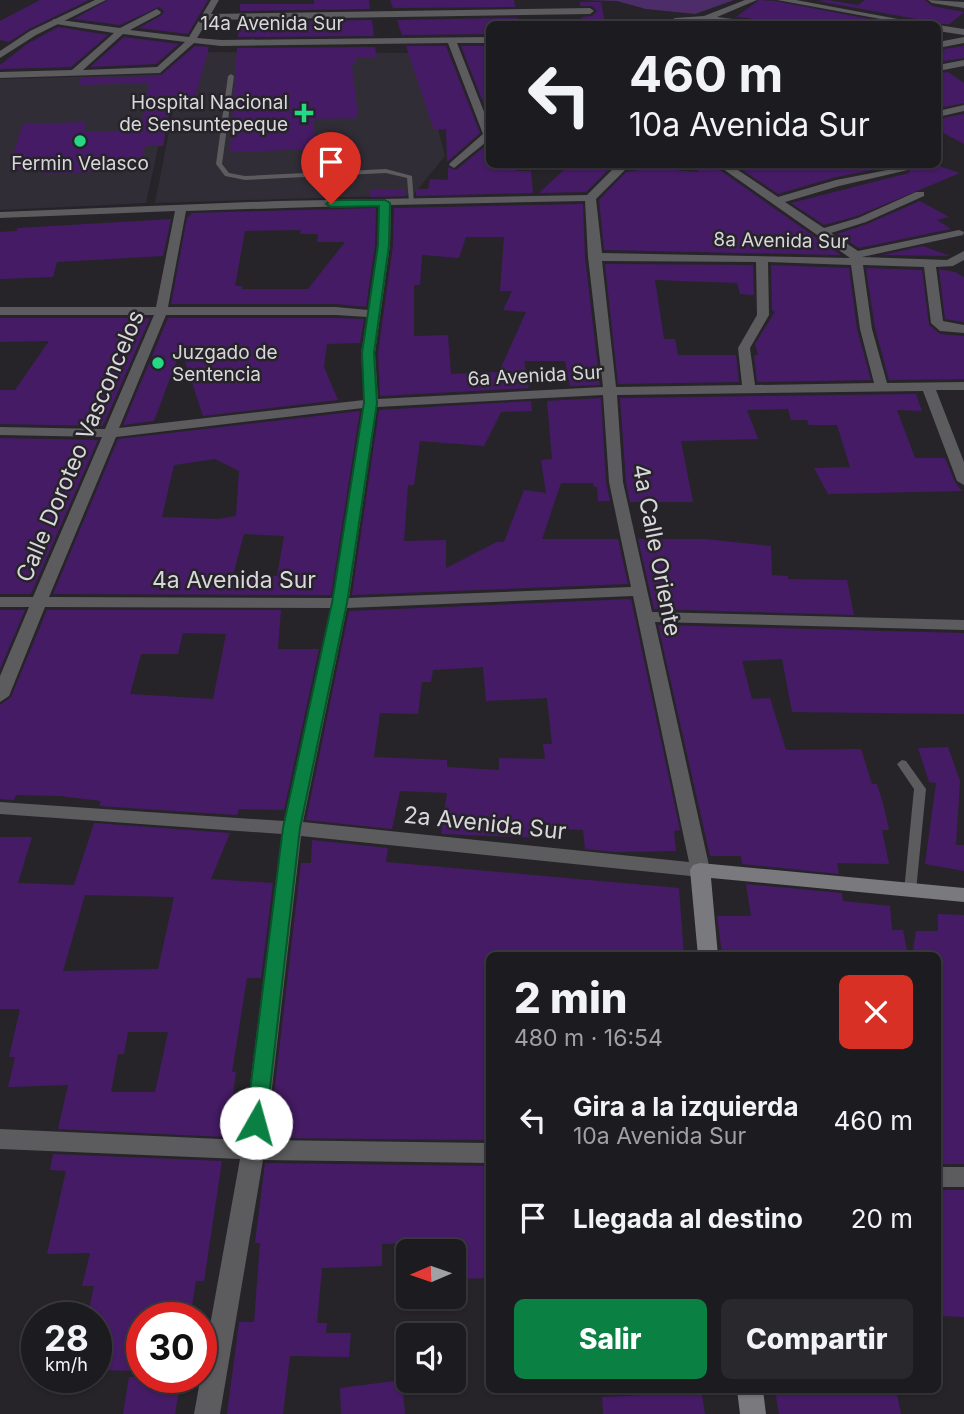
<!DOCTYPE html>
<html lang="es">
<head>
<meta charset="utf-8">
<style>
  body { margin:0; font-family:Inter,sans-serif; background:#29282c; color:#f1f3f6; height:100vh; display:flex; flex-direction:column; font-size:26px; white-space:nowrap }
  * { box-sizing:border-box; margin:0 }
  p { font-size:23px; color:#a0a1a4 }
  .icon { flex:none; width:38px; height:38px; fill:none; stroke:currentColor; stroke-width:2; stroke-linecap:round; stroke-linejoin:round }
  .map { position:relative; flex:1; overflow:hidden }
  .drawer { position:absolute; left:486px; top:952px; width:455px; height:441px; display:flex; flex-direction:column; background:#1c1b1f; border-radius:10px; box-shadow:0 2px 5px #0004,0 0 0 2px #3a393d }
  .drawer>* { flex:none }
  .banner { position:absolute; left:486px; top:21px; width:455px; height:147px; border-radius:10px; box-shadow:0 2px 5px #0004,0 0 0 2px #3a393d; background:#1c1b1f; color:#f1f3f6; overflow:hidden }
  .needle { width:46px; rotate:268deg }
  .tools { position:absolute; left:396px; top:1239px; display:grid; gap:14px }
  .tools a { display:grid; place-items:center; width:70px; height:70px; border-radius:10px; background:#1c1b1f; box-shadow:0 2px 5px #0004,0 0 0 2px #3a393d; font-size:35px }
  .speed { position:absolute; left:21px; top:1302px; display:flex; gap:14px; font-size:35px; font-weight:700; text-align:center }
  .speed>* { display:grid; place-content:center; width:91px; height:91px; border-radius:50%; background:#1c1b1f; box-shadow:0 2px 5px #0004,0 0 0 2px #3a393d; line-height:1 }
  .speed small { font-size:18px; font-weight:400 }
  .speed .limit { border:10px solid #d22; background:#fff; color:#111 }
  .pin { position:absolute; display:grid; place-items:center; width:60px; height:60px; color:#fff; margin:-72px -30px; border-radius:50% 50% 50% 0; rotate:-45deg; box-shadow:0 0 7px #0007 }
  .pin .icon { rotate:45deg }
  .me { position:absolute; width:77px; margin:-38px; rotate:7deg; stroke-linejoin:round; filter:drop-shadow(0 0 5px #0008) }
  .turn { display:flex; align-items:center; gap:24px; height:147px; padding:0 28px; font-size:32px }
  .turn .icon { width:91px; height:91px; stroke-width:2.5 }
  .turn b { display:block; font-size:49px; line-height:60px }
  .round { display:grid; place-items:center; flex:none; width:74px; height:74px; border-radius:10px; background:#29282c }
  .overview { display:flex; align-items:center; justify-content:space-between; height:119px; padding:0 28px }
  h1 { font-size:42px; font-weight:800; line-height:52px }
  .primary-button { display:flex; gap:14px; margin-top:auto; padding:14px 28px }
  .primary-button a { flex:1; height:80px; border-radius:10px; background:#0b8043; color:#fff; font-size:28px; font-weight:800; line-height:80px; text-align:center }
  .primary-button a+a { background:#29282c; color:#f1f3f6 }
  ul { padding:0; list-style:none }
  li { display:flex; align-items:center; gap:21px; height:98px; padding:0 28px }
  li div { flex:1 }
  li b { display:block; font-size:26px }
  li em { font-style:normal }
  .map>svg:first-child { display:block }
  .built { fill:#312d37 }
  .green { fill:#4d2c6a }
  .building { fill:#461b66; fill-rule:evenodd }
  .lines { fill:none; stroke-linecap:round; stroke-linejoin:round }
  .service { fill:#5c5b5d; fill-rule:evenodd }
  .minor { fill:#5c5b5d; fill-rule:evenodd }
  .tertiary { fill:#5c5b5d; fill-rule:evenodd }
  .secondary { fill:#7a797d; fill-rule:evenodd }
  .route { fill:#0b8043; stroke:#07532c; stroke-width:2 }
  .poi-dot { fill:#25d886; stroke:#262429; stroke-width:2.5 }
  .labels { text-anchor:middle; stroke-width:5; stroke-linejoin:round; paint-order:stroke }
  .far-street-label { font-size:19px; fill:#d8d7da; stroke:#262429 }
  .far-poi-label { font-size:19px; fill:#d8d7da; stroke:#262429; text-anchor:end }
  .street-label { font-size:23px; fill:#d8d7da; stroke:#262429 }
</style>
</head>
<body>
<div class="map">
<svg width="964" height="1414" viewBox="0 0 964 1414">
  <rect width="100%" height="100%" fill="#262429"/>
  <!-- built -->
  <path class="built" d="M195,52L418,53L445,156L413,195L155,203L181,71Z
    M174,74L146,203L0,210V79Z"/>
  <!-- green -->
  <path class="green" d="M584,0H734L695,14L646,9L617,1Z"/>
  <!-- building -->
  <path class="building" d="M40,0H89L29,29L9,42L0,40V21Z
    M108,0H208L188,34L139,28L162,15L164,11L159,7L120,25L74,19Z
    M314,0H369L370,9L240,11V4H314Z
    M390,0H514L515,7L393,8Z
    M759,0L775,1L896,24H762L749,18L736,17Z
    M827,0L858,5L865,0H925L932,6L964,12L950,24H927L925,21L911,18L817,1Z
    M580,2H601L605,23H582L581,17L592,16L597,11L592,6H580Z
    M517,18L519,24H490V34L402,35L397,20Z
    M372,20L374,36L238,37L239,22Z
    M58,27L108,35L71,67L0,69V65L27,44Z
    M124,37L179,44L156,64L90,67Z
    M195,46L209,47L195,98L172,99L163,146H146L140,161H98L96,172L43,174L45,168L15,169L16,167H9L23,124L86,122L84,132L140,130L149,83L79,85L81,78L160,76Z
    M406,46H446L480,133L447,162L446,129L434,130Z
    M461,46H490V120Z
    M964,46V58L938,62V50Z
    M375,47L377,58H355L356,64H352L358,118L314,119L315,149L230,152L237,48Z
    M948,72L964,83V103L938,108V73Z
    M964,114V144L938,130V119Z
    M490,142V164H517V171H531L533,193L416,196V189H428L430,179L448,180V167L456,170Z
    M570,164H600L613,165L586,192L539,193Z
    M734,164H902L836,177L778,194Z
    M910,164H933L960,173L857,216L824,225L791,203L909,173Z
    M714,165V166L841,255L604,250L599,200L626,172L651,168L698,172L695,166Z
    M371,189H405L406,196L370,197Z
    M920,201L949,217L937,220L951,229L859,248L837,234L867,224Z
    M583,204L585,257L600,385L570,386L565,361H524L529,388L380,396L378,353L393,245L394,208ZM466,237H504L500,291H512L503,310L526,312L499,372L451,374L448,335L414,336V285H420L422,255L459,258Z
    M376,208L375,245L366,307L336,304H171L187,218L192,213ZM301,230L300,234H318L317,242H345L308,289H242V286H235L245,231Z
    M171,219L163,256L57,262L53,277L0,279V232L16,231L18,228Z
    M923,246L950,256L883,255Z
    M605,264L753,265L754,295L740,294L737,283L655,280L664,339H675L678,355H736L739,382L618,384Z
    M771,265L849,268L857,329L871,380L757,382L754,355H758L755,344L775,312L772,310Z
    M866,268L922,270L929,325L940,334L964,336V379L889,380L875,328Z
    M939,269L955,272L964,277V322L945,319Z
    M0,318H150L103,426L0,424V390H15L49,341L0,342Z
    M168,318H336L364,319L360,343L327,344L324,367L338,400L203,416L181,349L154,421L123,425Z
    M916,394L922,411L897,410L915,458H945L955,482L962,491L828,494L814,468L850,467L837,425H809L807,420H791L788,409L747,410L758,439L681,441L693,502H630L626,482L620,398Z
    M601,398L606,482L610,501H598L597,487H594L593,483H561L542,539H618L628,584L352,595L379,410L531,401L532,411L501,412L484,446L420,441L414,485H408L404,541L446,540V568L497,542H504L524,490L546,493L541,460L552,459L547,401Z
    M360,411L331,595L53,594L118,439ZM215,459L239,471L236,516L218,519L162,517L174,465ZM244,534L284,536L277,576L233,575Z
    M0,438L98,440L31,594H0Z
    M638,539H705L771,546L772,575L788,576V579L847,580L854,615L654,609Z
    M631,599L680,830L674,831L676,851L616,852L585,849L583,830L546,828V838L441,834L447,793L400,791L392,829L306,820L349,611ZM483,667L486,701L547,698L552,744H543L545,759L499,758V770L447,767V760L374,757L380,713L418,714L422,682H431L433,670Z
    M0,610H25L0,669Z
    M47,610H281L278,649H319L284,810L239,809L237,815L99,806L101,801L60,796L16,795L14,800L0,799V705L11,697ZM183,633L226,634L213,699L130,694L141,654H178Z
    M658,625L964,633V714L792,712L782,659L742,661L752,699L770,698L786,750L861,749L872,784H877L884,807L889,830H882L889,864L837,863L839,874L742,864L741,856H710Z
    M948,747L960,781L956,845H964V871L925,864L936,783L929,782L918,748Z
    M94,823L230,833L211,879L273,883L261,978H247L232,1072H236L229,1123H227L225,1137L58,1129L68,1085L8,1087L15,1057H9L20,1009H0V837H32L18,883L74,885ZM85,895L174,897L158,969L63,971ZM128,1032H168L155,1092H111L118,1054H124Z
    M312,840L388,848L386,862L679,888L684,956H490V1140L280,1138L270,1128L301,863H311Z
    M746,884L842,893L843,901L890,906L892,930H903L908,956L722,954L717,916H751Z
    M938,914L964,915V1164H938V956H912L916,931H938Z
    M53,1154L222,1161L204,1281H196L190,1318H142V1371L96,1370V1318H87L94,1286H82L90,1253L47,1254L66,1171L50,1170Z
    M265,1163L490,1166V1278L453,1279V1251H444V1242L382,1244V1266L322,1268L317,1323H327L326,1333H351L349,1357L290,1356L283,1414H227L239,1322H254L260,1243H255Z
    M938,1190H964V1317L941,1316L938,1300Z
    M129,1377H181L175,1414H123Z
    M402,1380L405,1414H341L340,1388Z
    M645,1390H701L705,1414H603L602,1397L645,1395Z
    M775,1390H896L901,1414H779Z"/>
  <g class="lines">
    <!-- service -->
    <path class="service" d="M231,74L234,76L222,164L229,173L245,176L386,169L412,176L414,203L409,202L407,178L386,173L245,180L225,176L216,164L228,76Z
      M902,760L906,761L926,789L916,891L914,894H906L904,891L914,789L897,764Z"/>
    <!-- minor -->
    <path class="minor" d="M211,0H219L211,14L590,8L594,11L590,14L208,20L197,38L221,40L490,37V43H457L490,127V139L454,168L449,165L450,163L483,134L448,43L221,46L194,43L160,73L0,78V72L72,70L114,33L56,24L53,23V19L120,28L157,9L161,12L160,14L130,30L189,37ZM123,34L185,42L157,67L83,70Z
      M745,0H757L717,17L749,21L753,24L695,21L664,24L675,18L704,16Z
      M777,0H796L925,24H908Z
      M928,0L964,2V8L932,3Z
      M938,25L964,29V35L938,31Z
      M964,37V43L938,48V42Z
      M964,60V66L938,71V65Z
      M964,105V111L938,117V111Z
      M618,164H661L625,170L596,199L602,253L850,258L716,164H729L778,197L836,180L908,166V170L839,186L785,202L824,228L858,218L916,192H924V196L866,222L831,233L858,251L959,230L964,232L963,235L862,257L947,260L964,251V260L953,266L936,267L943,321L964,325V333L940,331L931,323L924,267L863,265L872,329L887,383L964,382V390H936L964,462V485L957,481L923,391L617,395L623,482L652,612L964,620V630L655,622L710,870L707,875L700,877L301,836L266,1140L490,1143V1163L263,1160L220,1414H194L240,1159L0,1149V1129L243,1140L282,834L0,814V802L284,821L331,608L45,607L9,696L0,702V676L29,607H0V597H33L102,437L0,435V427L105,429L154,315H0V307H156L175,211L0,218V212L277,201L587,195ZM585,201L588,257L603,387L378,399L375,353L390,245L391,205ZM379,205L378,245L368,310L336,307H168L186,211ZM602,261L756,262L757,315L738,348L742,385L616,387ZM768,262L851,265L860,329L874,383L755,385L750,348L769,315ZM166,315H336L367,317L361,353L364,400L119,428ZM603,395L609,482L631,587L349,598L377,407ZM363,408L333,598L49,597L116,437ZM633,596L689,862L303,822L347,608Z
      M938,1167H964V1187H938Z"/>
    <!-- tertiary -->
    <path class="tertiary" d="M95,0H106L36,35L0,58V51L30,31Z"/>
    <!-- secondary -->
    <path class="secondary" d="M700,863L964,888V902L711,878L718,956H698L690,870L693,865Z
      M737,1390H763L766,1414H740Z"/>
  </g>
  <!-- route -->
  <path class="route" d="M385,200L390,203L389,245L374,353L377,403L347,603L300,828L266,1123L263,1129L256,1131L249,1129L246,1123L283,828L332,603L364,403L362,353L378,245L379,206L331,207L326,204L331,200Z"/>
  <!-- markers -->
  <g class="poi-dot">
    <path d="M300.5 102.5h7v7h7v7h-7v7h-7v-7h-7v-7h7z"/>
    <circle cx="80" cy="141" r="7"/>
    <circle cx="158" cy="363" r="7"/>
  </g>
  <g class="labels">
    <!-- far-street labels -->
    <g class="far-street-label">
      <text x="272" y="30">14a Avenida Sur</text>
      <text transform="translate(781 240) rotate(1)" y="7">8a Avenida Sur</text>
      <text transform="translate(535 375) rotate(-3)" y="7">6a Avenida Sur</text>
    </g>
    <!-- far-poi labels -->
    <g class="far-poi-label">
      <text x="288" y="109">Hospital Nacional<tspan x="288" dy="22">de Sensuntepeque</tspan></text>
      <text x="80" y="170" text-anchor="middle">Fermin Velasco</text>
      <text x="172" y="359" text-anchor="start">Juzgado de<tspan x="172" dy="22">Sentencia</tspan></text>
    </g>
    <!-- street labels -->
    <g class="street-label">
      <text transform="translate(80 446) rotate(-67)" y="8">Calle Doroteo Vasconcelos</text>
      <text transform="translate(657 550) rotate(79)" y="8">4a Calle Oriente</text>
      <text x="234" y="588">4a Avenida Sur</text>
      <text transform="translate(485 823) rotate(6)" y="8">2a Avenida Sur</text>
    </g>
  </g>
</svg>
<div class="tools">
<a><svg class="needle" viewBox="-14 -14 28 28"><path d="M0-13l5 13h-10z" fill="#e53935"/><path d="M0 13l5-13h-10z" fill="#a0a1a4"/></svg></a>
<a><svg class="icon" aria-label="sound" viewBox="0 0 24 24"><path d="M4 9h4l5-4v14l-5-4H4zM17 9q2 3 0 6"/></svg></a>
</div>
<div class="speed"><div>28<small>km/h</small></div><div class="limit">30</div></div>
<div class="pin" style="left:331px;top:204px;background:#d93025"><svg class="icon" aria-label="arrive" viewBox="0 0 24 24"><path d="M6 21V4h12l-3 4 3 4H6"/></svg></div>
<svg class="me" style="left:256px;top:1123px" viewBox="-20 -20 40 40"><circle r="19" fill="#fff"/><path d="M0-13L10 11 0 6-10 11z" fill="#0b8043"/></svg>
<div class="banner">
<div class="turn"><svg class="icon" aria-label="left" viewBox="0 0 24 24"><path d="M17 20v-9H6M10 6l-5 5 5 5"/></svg><div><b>460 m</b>10a Avenida Sur</div></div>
</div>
<section class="drawer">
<div class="overview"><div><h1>2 min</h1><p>480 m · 16:54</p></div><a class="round" style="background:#d93025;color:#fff"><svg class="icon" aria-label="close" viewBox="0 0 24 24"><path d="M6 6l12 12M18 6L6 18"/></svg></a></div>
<ul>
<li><svg class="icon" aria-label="left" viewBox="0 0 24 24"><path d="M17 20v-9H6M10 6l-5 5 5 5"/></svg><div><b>Gira a la izquierda</b><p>10a Avenida Sur</p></div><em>460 m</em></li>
<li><svg class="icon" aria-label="arrive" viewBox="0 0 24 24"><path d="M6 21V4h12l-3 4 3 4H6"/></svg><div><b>Llegada al destino</b></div><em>20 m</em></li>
</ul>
<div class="primary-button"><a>Salir</a><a>Compartir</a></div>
</section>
</div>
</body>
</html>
